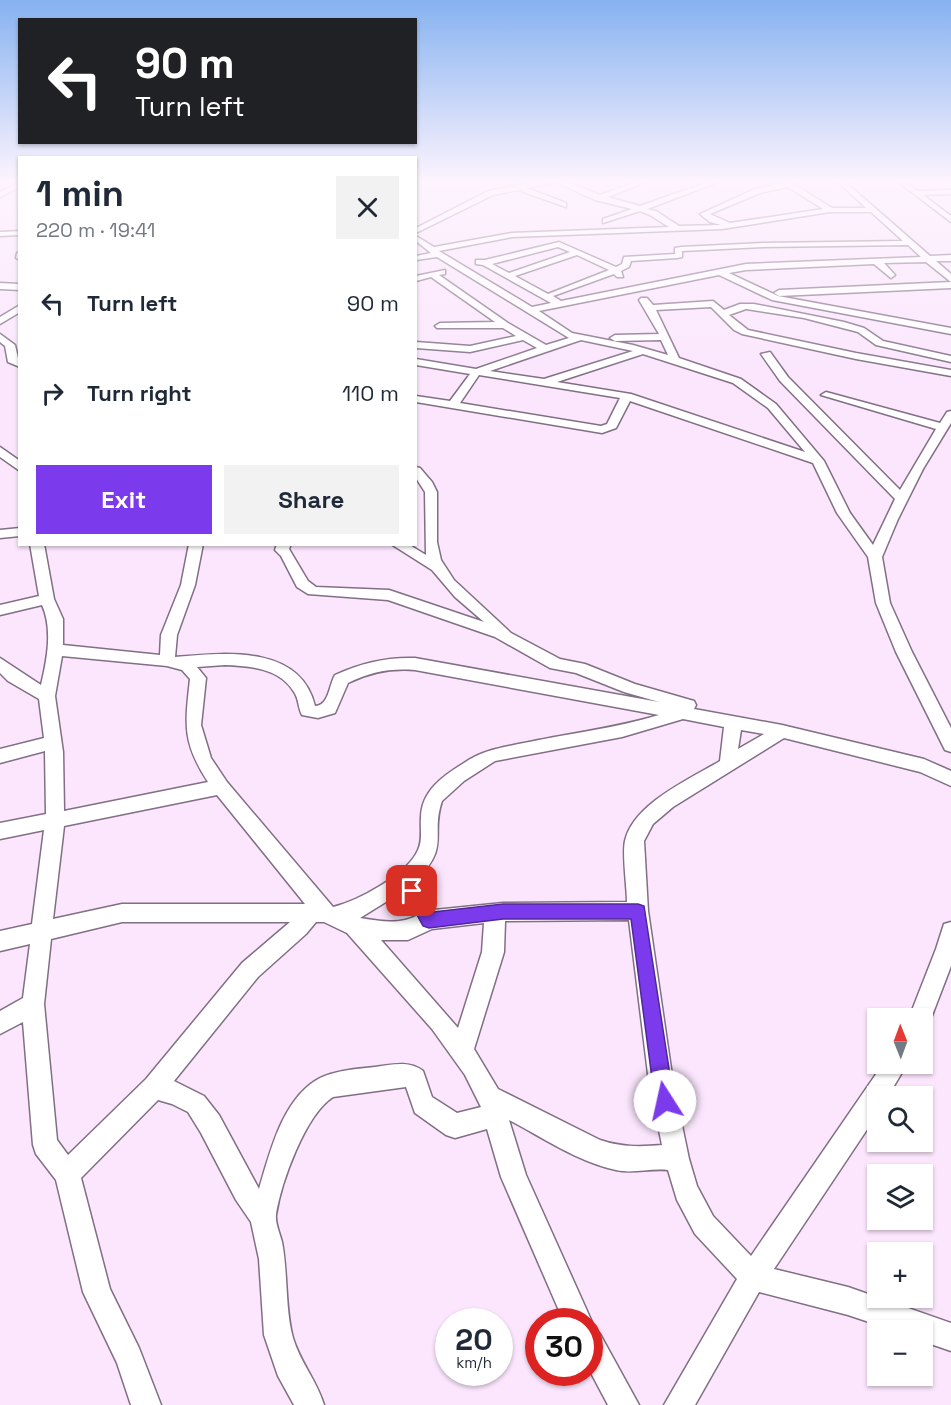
<!DOCTYPE html>
<html lang="en">
<head>
<meta charset="utf-8">
<style>
  body { margin:0; font-family:"Space Grotesk",sans-serif; background:#f2f2f3; color:#1f2937; height:100vh; display:flex; flex-direction:column; font-size:22px; white-space:nowrap }
  * { box-sizing:border-box; margin:0 }
  p { font-size:20px; color:#747a83 }
  .icon { flex:none; width:33px; height:33px; fill:none; stroke:currentColor; stroke-width:2; stroke-linecap:round; stroke-linejoin:round }
  .map { position:relative; flex:1; overflow:hidden }
  .side { position:absolute; left:18px; top:156px; width:399px; height:390px; display:flex; flex-direction:column; background:#fff; border-radius:0px; box-shadow:0 2px 4px #0004 }
  .side>* { flex:none }
  .banner { position:absolute; left:18px; top:18px; width:399px; height:126px; border-radius:0px; box-shadow:0 2px 4px #0004; background:#202124; color:#fff; overflow:hidden }
  .needle { width:39px; rotate:359deg }
  .tools { position:absolute; left:867px; top:1008px; display:grid; gap:12px }
  .tools a { display:grid; place-items:center; width:66px; height:66px; border-radius:0px; background:#fff; box-shadow:0 2px 4px #0004; font-size:30px }
  .speed { position:absolute; left:435px; top:1308px; display:flex; gap:12px; font-size:30px; font-weight:700; text-align:center }
  .speed>* { display:grid; place-content:center; width:78px; height:78px; border-radius:50%; background:#fff; box-shadow:0 2px 4px #0004; line-height:1 }
  .speed small { font-size:15px; font-weight:400 }
  .speed .limit { border:9px solid #d22; background:#fff; color:#111 }
  .pin { position:absolute; display:grid; place-items:center; width:51px; height:51px; color:#fff; margin:-26px; border-radius:12px; box-shadow:0 3px 9px #0006 }
  .me { position:absolute; width:66px; margin:-33px; rotate:350deg; stroke-linejoin:round; filter:drop-shadow(0 0 4px #0008) }
  .turn { display:flex; align-items:center; gap:21px; height:126px; padding:0 18px; font-size:27px }
  .turn .icon { width:78px; height:78px; stroke-width:2.5 }
  .turn b { display:block; font-size:42px; line-height:51px }
  .round { display:grid; place-items:center; flex:none; width:63px; height:63px; border-radius:0px; background:#f2f2f3 }
  .headline { display:flex; align-items:center; justify-content:space-between; height:102px; padding:0 18px }
  h1 { font-size:36px; font-weight:700; line-height:45px }
  .button { display:flex; gap:12px; margin-top:auto; padding:12px 18px }
  .button a { flex:1; height:69px; border-radius:0px; background:#7c3aed; color:#fff; font-size:24px; font-weight:700; line-height:69px; text-align:center }
  .button a+a { background:#f2f2f3; color:#1f2937 }
  ul { padding:0; list-style:none }
  li { display:flex; align-items:center; gap:18px; height:90px; padding:0 18px }
  li div { flex:1 }
  li b { display:block; font-size:22px }
  li em { font-style:normal }
  .map>svg:first-child { display:block }
  .lines { fill:none; stroke-linecap:round; stroke-linejoin:round }
  .minor-casing { stroke:#816f83; stroke-width:3 }
  .minor { fill:#fff; fill-rule:evenodd }
  .route { fill:#7c3aed; stroke:#51269a; stroke-width:1.5 }
</style>
</head>
<body>
<div class="map">
<svg width="951" height="1405" viewBox="0 0 951 1405">
  <rect width="100%" height="100%" fill="#fbe6fd"/>
  <g class="lines">
    <defs>
      <path id="minor" d="M542,181H565L600,195L638,181H648L608,197L640,206L711,181H721L647,209L656,211L679,226L721,225L710,222L700,214L755,189L783,183L781,181L792,183L832,208H866L837,181H844L930,256L951,255V261H936L951,274V282L926,262L884,263L895,275L891,278L874,264L746,270L729,273L778,296L951,328V334L772,300L719,275L539,311L572,333L633,345L668,355L661,340L615,341L610,338L615,335L659,334L639,300L641,298H647L653,305L713,301L724,310L740,304H754L844,322L864,328L883,341L951,356V362L876,345L858,332L804,318L746,309L729,315L748,330L856,353L951,370V376L856,359L742,334L734,330L711,307L656,310L679,358L741,379L776,404L824,461L850,513L873,545L895,499L780,381L761,354L770,352L788,377L900,490L936,429L821,395L826,392L940,423L947,412L951,411V423L923,469L898,519L882,557L890,603L912,652L951,728V752L945,750L896,652L876,603L868,557L837,513L813,463L630,401L616,428L602,433L416,402V396L450,401L470,374L416,365V359L476,369L537,348L523,340L470,352L416,348V342L470,346L516,336L503,328H437L435,326L440,323L495,322L431,277L416,281V276L445,270V274L439,275L508,323L546,345L569,338L437,257L416,260V256L431,253L416,241V236L434,247L512,233L669,227L650,215L640,211L603,223V219L632,209L595,200L556,182L527,188L566,203V207L518,190L493,195L416,233V228L488,191ZM788,187L823,209L730,223L710,214L760,193ZM830,212H871L903,241L763,243L681,247L675,248V254L624,257L622,264L616,267L559,242L485,260H476V264L483,265L551,303L532,307L439,251L512,237L722,229ZM908,245L921,257L746,264L561,301L553,296L614,274L617,277H623L621,271L629,267L631,261L677,258L682,257V251L763,247ZM558,247L570,252L509,273L492,264ZM577,255L609,270L548,294L515,276ZM581,340L633,351L544,379L490,371ZM643,354L733,383L768,408L805,452L631,394L557,382ZM479,375L620,398L607,424L601,426L460,403Z
        M897,181H905L917,191L951,190V194L923,195L951,216V222Z
        M20,182V187L0,197V192Z
        M20,231V235L0,236V232Z
        M17,253H20V260L16,258Z
        M951,282V288L779,296L774,293L779,290Z
        M0,283L20,284V290L0,289Z
        M20,305V312L0,324V317Z
        M0,334L15,345L20,367L8,362L5,346L0,342Z
        M0,447L20,461V471L0,457Z
        M416,467L420,468L432,482L437,492V542L441,560L454,580L511,633L560,659L585,664L635,684L694,701L696,705L694,709L782,725L924,759L951,771V786L920,772L784,738L673,807L653,824L644,841L648,911L673,1082L689,1159L697,1186L713,1216L751,1256L883,1064H907L888,1096H878V1113L774,1269L848,1287L951,1323V1351L922,1341V1330H893L848,1315L759,1292L695,1405H664L737,1279L695,1234L677,1200L668,1170C650,1168 633,1174 616,1170C578,1162 542,1137 509,1120L526,1175L592,1322L590,1328V1322H564L501,1177L487,1129L455,1138L446,1135L415,1113L406,1087L333,1097C305,1115 281,1183 276,1215C275,1223 280,1234 282,1242C288,1273 285,1310 293,1338C300,1362 317,1381 324,1405H294L278,1376L264,1335L259,1259L251,1222L236,1200L201,1133L188,1112L172,1104L158,1100L81,1178L110,1289L139,1348L161,1405H131L117,1363L83,1292L56,1180L36,1154L33,1145L23,1022L0,1034V1011L23,998L30,944L0,951V931L32,924L44,830L0,839V823L46,814L45,751L0,763V749L44,738L39,699L8,681L0,673V658L41,685C47,660 53,629 42,605L0,615V605L39,596L30,544H44L54,599L63,619V645L160,655L161,635L181,585L189,544H203L195,585L177,635L175,657C224,653 300,644 315,706C329,706 329,685 335,675C361,663 386,657 415,658L659,702L624,692L576,673L550,668L495,637L388,600L308,594L297,587L281,556L275,550L277,544H291L289,549L308,581L316,587L389,590L484,622L455,597L432,570L391,544H408L426,555L425,492L416,478ZM62,656L167,666L182,670L190,679C185,725 182,742 208,782L64,811L63,752L55,696ZM225,665C250,666 280,668 294,692C299,699 298,708 302,715L318,718L335,713L348,683C370,672 390,668 415,670L659,715C616,728 572,733 529,742C505,747 484,749 464,763C443,776 421,791 421,818C420,828 423,840 418,850C408,874 358,901 333,907L227,782L211,758L201,725L206,678L197,667ZM683,719L724,727L720,761C690,779 633,804 625,841C622,854 627,887 627,902L503,903L434,910L416,880C451,846 430,836 442,801L464,781L495,761L622,737ZM741,730L764,734L738,749ZM217,795L305,904H122L53,919L64,826ZM402,892L416,916C399,925 379,921 360,918ZM629,920L649,1082L662,1145C639,1147 621,1147 600,1140L498,1089L474,1049L504,952L505,921ZM122,922H290L242,963L146,1079L68,1155L57,1140L44,1004L51,939ZM316,922H324L347,933L432,1029L465,1075L481,1107L457,1113L432,1097L423,1071C409,1060 391,1065 375,1067C357,1069 337,1070 320,1078C283,1097 270,1152 259,1189L219,1115L204,1096L174,1081L258,977L306,934ZM484,923L482,952L458,1028L381,940H408L432,929Z
        M20,528V536L0,538V530Z
        M951,922V966L928,1026L922,1028V1018H909L936,949L944,924Z
        M590,1330L600,1334L639,1405H608L590,1371Z"/>
    </defs>
    <!-- minor casing -->
    <use href="#minor" class="minor-casing"/>
    <!-- minor -->
    <use href="#minor" class="minor"/>
  </g>
  <!-- sky -->
  <linearGradient id="sky" x2="0" y2="1"><stop stop-color="#86b2f0"/><stop offset="0.48" stop-color="#fdf4fe"/><stop offset="1" stop-color="#fdf4fe" stop-opacity="0"/></linearGradient>
  <rect width="951" height="378" fill="url(#sky)"/>
  <!-- route -->
  <path class="route" d="M412,884L418,886L433,912L503,904H638L644,906L674,1101L672,1108L665,1111L658,1108L655,1101L631,919H503L429,928L423,926L404,891L407,886Z"/>
</svg>
<div class="tools">
<a><svg class="needle" viewBox="-14 -14 28 28"><path d="M0-13l5 13h-10z" fill="#e53935"/><path d="M0 13l5-13h-10z" fill="#747a83"/></svg></a>
<a><svg class="icon" aria-label="search" viewBox="0 0 24 24"><circle cx="10" cy="10" r="6"/><path d="M15 15l6 6"/></svg></a>
<a><svg class="icon" aria-label="layers" viewBox="0 0 24 24"><path d="M12 4l9 5-9 5-9-5zM3 14l9 5 9-5"/></svg></a>
<a>+</a>
<a>−</a>
</div>
<div class="speed"><div>20<small>km/h</small></div><div class="limit">30</div></div>
<div class="pin" style="left:412px;top:891px;background:#d93025"><svg class="icon" aria-label="arrive" viewBox="0 0 24 24"><path d="M6 21V4h12l-3 4 3 4H6"/></svg></div>
<svg class="me" style="left:665px;top:1101px" viewBox="-20 -20 40 40"><circle r="19" fill="#fff"/><path d="M0-13L10 11 0 6-10 11z" fill="#7c3aed"/></svg>
<div class="banner">
<div class="turn"><svg class="icon" aria-label="left" viewBox="0 0 24 24"><path d="M17 20v-9H6M10 6l-5 5 5 5"/></svg><div><b>90 m</b>Turn left</div></div>
</div>
<section class="side">
<div class="headline"><div><h1>1 min</h1><p>220 m · 19:41</p></div><a class="round"><svg class="icon" aria-label="close" viewBox="0 0 24 24"><path d="M6 6l12 12M18 6L6 18"/></svg></a></div>
<ul>
<li><svg class="icon" aria-label="left" viewBox="0 0 24 24"><path d="M17 20v-9H6M10 6l-5 5 5 5"/></svg><div><b>Turn left</b></div><em>90 m</em></li>
<li><svg class="icon" aria-label="right" viewBox="0 0 24 24"><path d="M7 20v-9h11M14 6l5 5-5 5"/></svg><div><b>Turn right</b></div><em>110 m</em></li>
</ul>
<div class="button"><a>Exit</a><a>Share</a></div>
</section>
</div>
</body>
</html>
